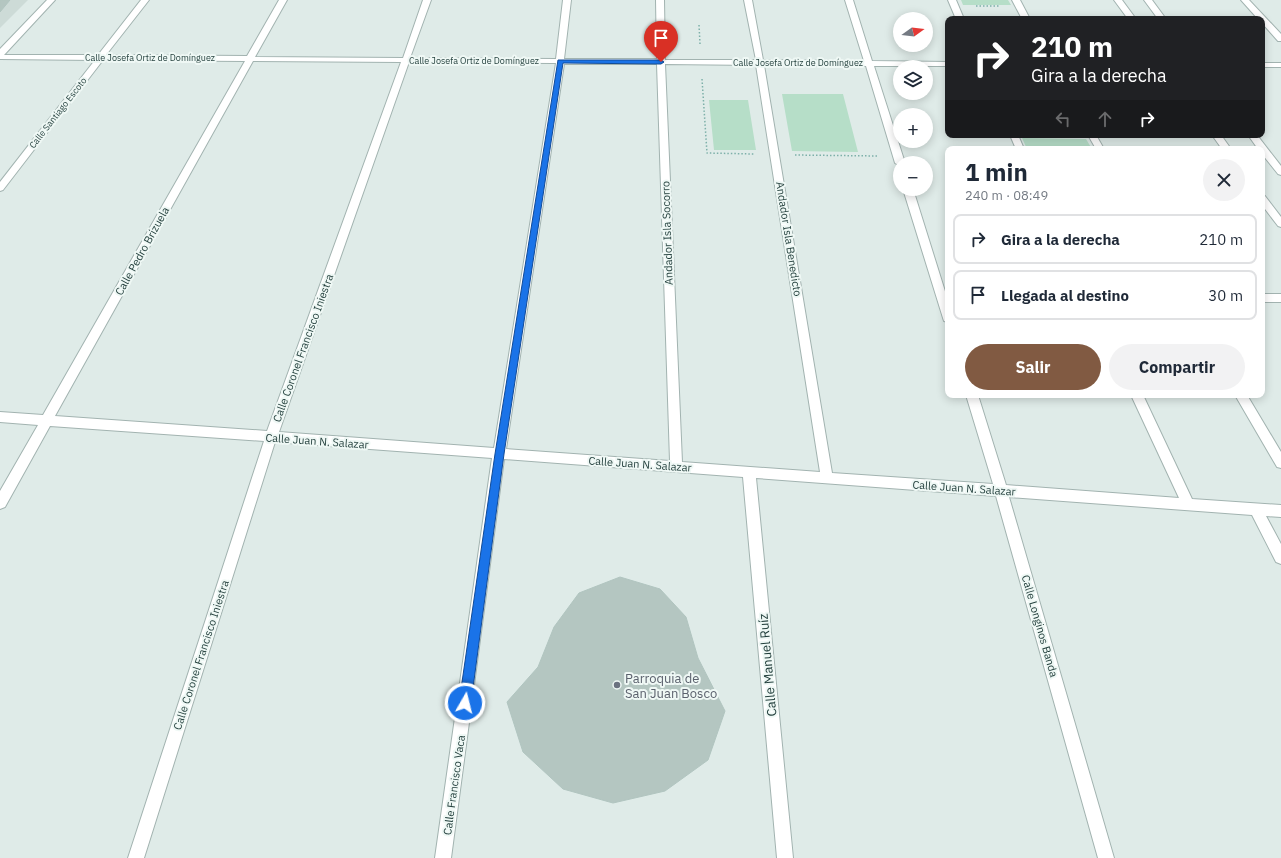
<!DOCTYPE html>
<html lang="es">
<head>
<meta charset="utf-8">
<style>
  body { margin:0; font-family:"IBM Plex Sans",sans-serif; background:#f2f2f3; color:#1f2937; height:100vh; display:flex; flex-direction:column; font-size:15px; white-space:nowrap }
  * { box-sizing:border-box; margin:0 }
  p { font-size:13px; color:#747a83 }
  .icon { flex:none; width:22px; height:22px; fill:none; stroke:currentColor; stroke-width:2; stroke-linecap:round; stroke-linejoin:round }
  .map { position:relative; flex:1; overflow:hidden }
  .side { position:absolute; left:945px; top:146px; width:320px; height:252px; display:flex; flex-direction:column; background:#fff; border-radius:8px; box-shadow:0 2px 10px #0003 }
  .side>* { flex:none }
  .guide { position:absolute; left:945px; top:16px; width:320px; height:122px; border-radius:8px; box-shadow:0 2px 10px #0003; background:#202124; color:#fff; overflow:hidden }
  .needle { width:26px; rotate:75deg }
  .fabs { position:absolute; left:893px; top:12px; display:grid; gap:8px }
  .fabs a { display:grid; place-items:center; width:40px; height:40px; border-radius:50%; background:#fff; box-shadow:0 2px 10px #0003; font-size:20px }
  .pin { position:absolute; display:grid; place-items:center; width:34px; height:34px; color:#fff; margin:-41px -17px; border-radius:50% 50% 50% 0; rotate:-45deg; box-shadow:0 0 4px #0007 }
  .pin .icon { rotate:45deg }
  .me { position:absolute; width:44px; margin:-22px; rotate:8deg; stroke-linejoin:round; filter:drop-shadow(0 0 3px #0008) }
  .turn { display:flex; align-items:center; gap:14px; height:84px; padding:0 20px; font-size:18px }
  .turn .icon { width:52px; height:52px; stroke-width:2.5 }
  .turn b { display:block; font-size:28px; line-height:34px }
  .lanes { display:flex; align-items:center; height:38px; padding:0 20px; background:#0003; justify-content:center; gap:20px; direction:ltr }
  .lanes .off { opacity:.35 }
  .round { display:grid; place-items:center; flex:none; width:42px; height:42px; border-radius:21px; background:#f2f2f3 }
  .summary { display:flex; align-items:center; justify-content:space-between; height:68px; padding:0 20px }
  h1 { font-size:24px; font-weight:700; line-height:30px }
  .button { display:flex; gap:8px; margin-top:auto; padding:8px 20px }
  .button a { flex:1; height:46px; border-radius:24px; background:#815a42; color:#fff; font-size:16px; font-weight:700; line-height:46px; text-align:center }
  .button a+a { background:#f2f2f3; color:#1f2937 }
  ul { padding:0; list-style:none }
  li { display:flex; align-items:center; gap:12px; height:50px; margin:0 8px 6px; padding:0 12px; border:2px solid #e0e1e3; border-radius:8px }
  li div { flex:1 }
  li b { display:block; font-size:15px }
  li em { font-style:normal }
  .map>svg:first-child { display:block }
  .built { fill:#cddbd7 }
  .green { fill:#b6dec8 }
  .building { fill:#b4c6c1; stroke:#b1c5c0 }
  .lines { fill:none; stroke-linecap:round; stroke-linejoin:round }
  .minor-casing { stroke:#a2b3b0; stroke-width:2 }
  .path { stroke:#7db0a9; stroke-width:1.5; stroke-dasharray:1.5 2; stroke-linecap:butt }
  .minor { fill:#fff; fill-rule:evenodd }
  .route { fill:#1a73e8; stroke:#114b97 }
  .worship-dot { fill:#6b7280; stroke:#eff8f5; stroke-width:1.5 }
  .labels { text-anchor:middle; stroke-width:4; stroke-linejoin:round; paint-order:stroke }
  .far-street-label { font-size:9px; fill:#1f3c39; stroke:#eff8f5 }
  .street-label { font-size:11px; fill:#1f3c39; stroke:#eff8f5 }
  .near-street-label { font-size:13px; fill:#1f3c39; stroke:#eff8f5 }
  .near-worship-label { font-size:13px; fill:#5b616d; stroke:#eff8f5; text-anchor:start }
</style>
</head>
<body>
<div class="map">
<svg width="1281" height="858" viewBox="0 0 1281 858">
  <rect width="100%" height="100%" fill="#dfebe8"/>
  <!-- built -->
  <path class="built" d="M0,0H28L0,28Z"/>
  <!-- green -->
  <path class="green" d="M961,0H1008L1011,5H963Z
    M782,94H843L858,152L792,151Z
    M709,100H748L756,150H714Z
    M1022,138L1086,139L1092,149H1027Z"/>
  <!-- building -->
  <path class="building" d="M0,0H10L0,12Z
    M620,577L660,589L686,617L698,658L725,711L708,760L665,791L613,803L563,789L523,752L507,702L538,667L554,627L579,593Z"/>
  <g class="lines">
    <defs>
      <path id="minor" d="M47,0H55L4,55H98L141,0H149L106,55L247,56L279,0H287L255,57L403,58L423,0H431L410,58L556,59L563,0H571L564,59H657L656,0H664L665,60H756L744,0H752L763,60L864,61L845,0H853L872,61L948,62V66H874L905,163H900V166L895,163L866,66L764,65L832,473L993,484L966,395H978L1006,485L1179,498L1131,395H1143L1192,499L1281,505V517L1266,516L1281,544V564L1276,562L1252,515L1009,497L1114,858H1098L996,496L756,478L793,858H777L743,477L504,459L451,858H435L492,458L275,442L144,858H128L264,441L50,426L5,507L0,509V491L38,425L0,422V412L43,415L245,61L103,60L3,190L0,191V182L95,60L0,59V49ZM253,61L401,62L267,431L55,416ZM409,62L556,63L494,448L279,432ZM564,64H657L670,461L506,449ZM665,64L756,65L820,472L682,462Z
        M948,0H956L964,19H956Z
        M1012,0H1020L1030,19H1022Z
        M1114,0H1122L1136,19H1128Z
        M1144,0H1152L1166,19H1158Z
        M1241,0H1249L1281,34V41H1278L1262,23V19H1258Z
        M1262,63H1281V67H1262Z
        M1010,135H1018L1024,149H1016Z
        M1088,135H1096L1104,149H1096Z
        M1212,135H1221L1231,149H1222Z
        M1248,135H1257L1281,166V175L1278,174L1262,154V149H1258Z
        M903,189H913L948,301V322L944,321L943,318Z
        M1262,195L1265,196L1281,217V227L1278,226L1262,205Z
        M1262,294H1281V302H1262Z
        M1235,395H1247L1281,452V468L1277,467Z"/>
    </defs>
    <!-- minor casing -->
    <use href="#minor" class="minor-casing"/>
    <!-- path -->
    <path class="path" d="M976,6H999
      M699,25L700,44
      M702,79L707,153L754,154
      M795,155L878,156"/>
    <!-- minor -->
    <use href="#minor" class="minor"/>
  </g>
  <!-- route -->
  <path class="route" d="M558,60H661L664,62L661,64L563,63L504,454L471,703L469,707L465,708L461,707L459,703L495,454Z"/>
  <!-- markers -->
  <circle class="worship-dot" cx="617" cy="685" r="4"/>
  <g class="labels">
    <!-- far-street labels -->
    <g class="far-street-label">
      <text x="150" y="61">Calle Josefa Ortiz de Domínguez</text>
      <text x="474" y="64">Calle Josefa Ortiz de Domínguez</text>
      <text x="798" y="66">Calle Josefa Ortiz de Domínguez</text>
      <text transform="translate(58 113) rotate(-52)" y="3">Calle Santiago Escoto</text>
    </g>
    <!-- street labels -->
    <g class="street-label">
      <text transform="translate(667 233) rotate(-92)" y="4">Andador Isla Socorro</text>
      <text transform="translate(789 239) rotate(81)" y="4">Andador Isla Benedicto</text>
      <text transform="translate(142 251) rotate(-61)" y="4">Calle Pedro Brizuela</text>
      <text transform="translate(303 348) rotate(-70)" y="4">Calle Coronel Francisco Iniestra</text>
      <text transform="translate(317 441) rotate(4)" y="4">Calle Juan N. Salazar</text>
      <text transform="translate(640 464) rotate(4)" y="4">Calle Juan N. Salazar</text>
      <text transform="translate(964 488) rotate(4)" y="4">Calle Juan N. Salazar</text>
      <text transform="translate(1040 626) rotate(74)" y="4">Calle Longinos Banda</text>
      <text transform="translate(201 655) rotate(-72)" y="4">Calle Coronel Francisco Iniestra</text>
      <text transform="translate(454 785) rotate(-82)" y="4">Calle Francisco Vaca</text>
    </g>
    <!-- near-street labels -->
    <g class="near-street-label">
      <text transform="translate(767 665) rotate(-95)" y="5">Calle Manuel Ruíz</text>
    </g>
    <!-- near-worship labels -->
    <g class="near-worship-label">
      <text x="625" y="683">Parroquia de<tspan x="625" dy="15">San Juan Bosco</tspan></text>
    </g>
  </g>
</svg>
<div class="fabs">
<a><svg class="needle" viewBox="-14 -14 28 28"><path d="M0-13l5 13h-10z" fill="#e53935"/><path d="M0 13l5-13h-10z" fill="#747a83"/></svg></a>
<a><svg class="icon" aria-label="layers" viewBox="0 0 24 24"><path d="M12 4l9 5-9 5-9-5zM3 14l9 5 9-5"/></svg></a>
<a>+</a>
<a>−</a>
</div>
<div class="pin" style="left:661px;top:62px;background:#d93025"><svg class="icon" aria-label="arrive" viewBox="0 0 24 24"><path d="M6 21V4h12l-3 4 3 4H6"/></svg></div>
<svg class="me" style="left:465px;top:703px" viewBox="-20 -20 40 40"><circle r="17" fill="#1a73e8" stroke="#fff" stroke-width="3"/><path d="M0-11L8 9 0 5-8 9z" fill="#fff"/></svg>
<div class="guide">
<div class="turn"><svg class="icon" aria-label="right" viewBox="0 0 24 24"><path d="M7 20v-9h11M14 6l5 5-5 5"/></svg><div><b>210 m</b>Gira a la derecha</div></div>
<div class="lanes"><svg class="icon off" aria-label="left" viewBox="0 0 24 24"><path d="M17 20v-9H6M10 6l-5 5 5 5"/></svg><svg class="icon off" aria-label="ahead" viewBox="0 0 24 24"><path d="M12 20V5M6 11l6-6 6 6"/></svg><svg class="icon" aria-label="right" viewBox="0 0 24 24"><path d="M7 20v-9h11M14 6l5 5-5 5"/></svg></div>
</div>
<section class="side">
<div class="summary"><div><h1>1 min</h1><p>240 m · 08:49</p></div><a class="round"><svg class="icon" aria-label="close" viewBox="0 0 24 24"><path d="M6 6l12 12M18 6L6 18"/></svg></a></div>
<ul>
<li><svg class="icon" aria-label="right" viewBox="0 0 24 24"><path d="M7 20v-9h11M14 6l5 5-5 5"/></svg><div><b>Gira a la derecha</b></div><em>210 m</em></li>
<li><svg class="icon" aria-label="arrive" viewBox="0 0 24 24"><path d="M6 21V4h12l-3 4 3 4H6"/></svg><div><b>Llegada al destino</b></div><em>30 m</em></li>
</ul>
<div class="button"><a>Salir</a><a>Compartir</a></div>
</section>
</div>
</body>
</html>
